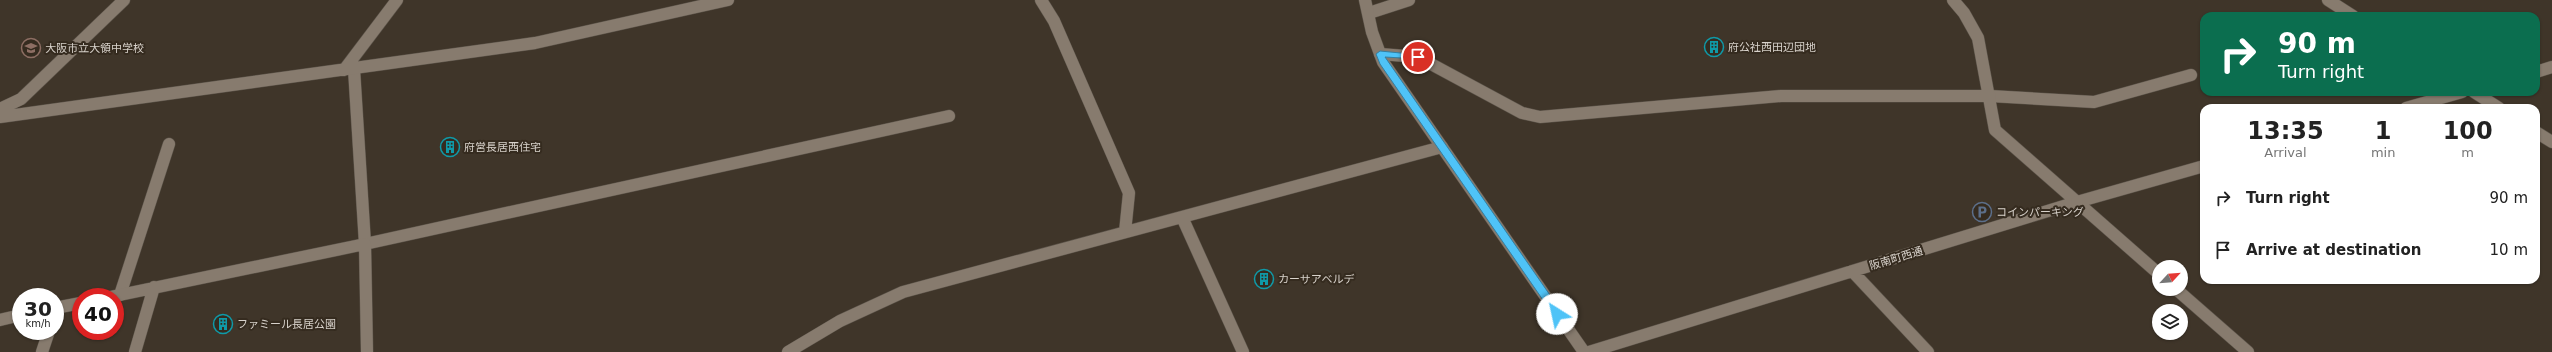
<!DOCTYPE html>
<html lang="en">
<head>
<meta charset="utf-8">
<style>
  body { margin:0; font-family:"DejaVu Sans","Noto Sans JP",sans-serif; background:#f2f2f2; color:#222; height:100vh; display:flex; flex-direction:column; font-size:15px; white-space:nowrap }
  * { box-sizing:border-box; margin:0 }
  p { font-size:13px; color:#767676 }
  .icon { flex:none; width:22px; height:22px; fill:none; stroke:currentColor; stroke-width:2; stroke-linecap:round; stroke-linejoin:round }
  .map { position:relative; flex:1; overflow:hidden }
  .drawer { position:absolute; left:2200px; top:104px; width:340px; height:180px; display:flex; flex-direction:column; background:#fff; border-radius:12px; box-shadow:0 1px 3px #0004 }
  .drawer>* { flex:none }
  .hud { position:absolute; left:2200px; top:12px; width:340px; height:84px; border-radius:12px; box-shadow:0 1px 3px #0004; background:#0b6e4f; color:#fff; overflow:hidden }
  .needle { width:26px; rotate:64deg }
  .fabs { position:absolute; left:2152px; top:260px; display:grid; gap:8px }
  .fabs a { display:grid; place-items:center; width:36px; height:36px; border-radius:50%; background:#fff; box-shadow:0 1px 3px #0004; font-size:20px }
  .speed { position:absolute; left:12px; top:288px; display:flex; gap:8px; font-size:20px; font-weight:700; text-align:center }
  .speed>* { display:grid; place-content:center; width:52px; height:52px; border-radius:50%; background:#fff; box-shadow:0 1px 3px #0004; line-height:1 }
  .speed small { font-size:10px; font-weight:400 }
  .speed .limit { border:6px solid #d22; background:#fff; color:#111 }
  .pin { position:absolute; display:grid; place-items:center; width:34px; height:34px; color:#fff; margin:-17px; border:2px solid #fff; border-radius:50%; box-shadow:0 1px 4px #0007 }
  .me { position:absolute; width:44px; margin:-22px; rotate:325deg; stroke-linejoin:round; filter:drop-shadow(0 0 3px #0008) }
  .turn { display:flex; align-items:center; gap:14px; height:84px; padding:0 12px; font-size:18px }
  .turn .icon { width:52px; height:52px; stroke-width:2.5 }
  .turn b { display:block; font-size:28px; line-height:34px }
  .eta { display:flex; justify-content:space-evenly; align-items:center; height:68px; text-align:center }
  .eta b { font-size:24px; font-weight:600; line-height:28px }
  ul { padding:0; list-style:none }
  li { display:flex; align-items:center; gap:12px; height:52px; padding:0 12px }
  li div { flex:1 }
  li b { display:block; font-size:15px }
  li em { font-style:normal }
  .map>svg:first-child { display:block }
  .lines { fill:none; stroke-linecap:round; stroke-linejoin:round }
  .service-casing { stroke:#5b5349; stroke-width:13 }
  .minor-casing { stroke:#5b5349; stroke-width:13 }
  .tertiary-casing { stroke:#5b5349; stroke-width:13 }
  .service { stroke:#877b6e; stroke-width:12 }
  .minor { stroke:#877b6e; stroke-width:12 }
  .tertiary { stroke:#877b6e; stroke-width:12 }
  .route { fill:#4fc3f7; stroke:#337fa1 }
  .labels { text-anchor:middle; stroke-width:4; stroke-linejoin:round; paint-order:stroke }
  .poi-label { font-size:11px; fill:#d8d2cb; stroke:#352b1f; text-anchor:start }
  .street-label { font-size:11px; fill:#d8d2cb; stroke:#352b1f }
</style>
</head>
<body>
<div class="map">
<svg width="2552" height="352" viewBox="0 0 2552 352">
  <rect width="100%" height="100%" fill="#3f3529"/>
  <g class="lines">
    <defs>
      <path id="service" d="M354,69L365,244L949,116
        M1990,96L2094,102L2191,75
        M120,295L169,144"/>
      <path id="minor" d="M1041,0L1054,21L1129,193L1125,232
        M1953,0L1964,13L1978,38L1995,130L2159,274
        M2328,0L2353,16
        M1369,13L1409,0
        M1380,54L1418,57L1522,113L1540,117L1781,96H1990
        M344,70L397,0
        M2474,92L2499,108
        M0,109L21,99L124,0
        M0,117L535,43L728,0
        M2536,132L2552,142
        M1182,217L1243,352
        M1852,271L1928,352
        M2176,289L2248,352
        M110,297L365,244L367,352
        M55,308L81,303
        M0,320L21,315
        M42,352L49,331
        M135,352L154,287
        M788,352L840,321L903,292L1442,147
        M1589,352L2077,202"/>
      <path id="tertiary" d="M1365,0L1372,32L1383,62L1584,352
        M2536,72L2552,67
        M2406,108L2462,92
        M2077,202L2204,166"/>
    </defs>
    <!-- service casing -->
    <use href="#service" class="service-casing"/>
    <!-- minor casing -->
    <use href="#minor" class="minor-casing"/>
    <!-- tertiary casing -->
    <use href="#tertiary" class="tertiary-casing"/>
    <!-- service -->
    <use href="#service" class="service"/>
    <!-- minor -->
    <use href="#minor" class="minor"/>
    <!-- tertiary -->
    <use href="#tertiary" class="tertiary"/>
  </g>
  <!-- route -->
  <path class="route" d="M1380,51L1421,55L1422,57L1418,59L1385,57L1561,311V316H1554L1380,64L1376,54Z"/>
  <!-- icons -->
  <defs>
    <symbol id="building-ring" viewBox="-11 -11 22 22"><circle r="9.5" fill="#352b1f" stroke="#0f9aa8" stroke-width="1.5"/><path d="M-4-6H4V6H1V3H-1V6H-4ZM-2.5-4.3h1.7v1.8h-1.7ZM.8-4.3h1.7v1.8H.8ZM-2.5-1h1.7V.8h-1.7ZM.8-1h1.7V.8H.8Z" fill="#0f9aa8"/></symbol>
    <symbol id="school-ring" viewBox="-11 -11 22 22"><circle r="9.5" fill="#352b1f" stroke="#8d6e63" stroke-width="1.5"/><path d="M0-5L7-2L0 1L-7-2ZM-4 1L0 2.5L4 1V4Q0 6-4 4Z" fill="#8d6e63"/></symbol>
    <symbol id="parking-ring" viewBox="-11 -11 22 22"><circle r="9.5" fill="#352b1f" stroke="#5c6f8a" stroke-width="1.5"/><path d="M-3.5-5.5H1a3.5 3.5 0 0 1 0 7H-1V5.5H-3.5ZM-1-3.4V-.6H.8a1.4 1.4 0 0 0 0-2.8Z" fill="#5c6f8a"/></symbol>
  </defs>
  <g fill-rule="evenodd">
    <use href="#building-ring" x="1703" y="36" width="22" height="22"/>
    <use href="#school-ring" x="20" y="37" width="22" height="22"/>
    <use href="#building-ring" x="439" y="136" width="22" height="22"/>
    <use href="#parking-ring" x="1971" y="201" width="22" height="22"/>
    <use href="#building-ring" x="1253" y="268" width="22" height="22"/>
    <use href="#building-ring" x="212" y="313" width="22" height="22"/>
  </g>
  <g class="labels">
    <!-- poi labels -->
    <g class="poi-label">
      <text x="1728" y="51">府公社西田辺団地</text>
      <text x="45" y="52">大阪市立大領中学校</text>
      <text x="464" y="151">府営長居西住宅</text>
      <text x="1996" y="216">コインパーキング</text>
      <text x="1278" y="283">カーサアベルデ</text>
      <text x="237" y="328">ファミール長居公園</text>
    </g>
    <!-- street labels -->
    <g class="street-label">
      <text transform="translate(1896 258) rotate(-17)" y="4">阪南町西通</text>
    </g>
  </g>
</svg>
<div class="fabs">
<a><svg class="needle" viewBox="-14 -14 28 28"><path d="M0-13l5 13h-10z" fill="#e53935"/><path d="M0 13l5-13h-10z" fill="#767676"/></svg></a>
<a><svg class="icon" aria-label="layers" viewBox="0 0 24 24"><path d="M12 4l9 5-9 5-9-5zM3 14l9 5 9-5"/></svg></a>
</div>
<div class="speed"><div>30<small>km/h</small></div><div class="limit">40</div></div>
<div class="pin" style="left:1418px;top:57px;background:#d93025"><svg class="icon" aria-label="arrive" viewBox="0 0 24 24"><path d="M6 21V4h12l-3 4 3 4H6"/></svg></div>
<svg class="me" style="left:1557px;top:314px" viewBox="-20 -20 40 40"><circle r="19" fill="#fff"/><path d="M0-13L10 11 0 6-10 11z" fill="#4fc3f7"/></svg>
<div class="hud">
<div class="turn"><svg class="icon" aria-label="right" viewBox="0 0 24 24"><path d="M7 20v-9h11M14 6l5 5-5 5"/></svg><div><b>90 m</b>Turn right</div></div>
</div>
<section class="drawer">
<div class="eta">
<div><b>13:35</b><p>Arrival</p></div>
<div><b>1</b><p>min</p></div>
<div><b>100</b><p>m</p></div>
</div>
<ul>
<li><svg class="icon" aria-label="right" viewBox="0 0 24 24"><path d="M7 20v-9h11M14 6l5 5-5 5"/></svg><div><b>Turn right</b></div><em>90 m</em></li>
<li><svg class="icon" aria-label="arrive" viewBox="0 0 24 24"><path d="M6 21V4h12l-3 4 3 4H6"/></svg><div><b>Arrive at destination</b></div><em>10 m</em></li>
</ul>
</section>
</div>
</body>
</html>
